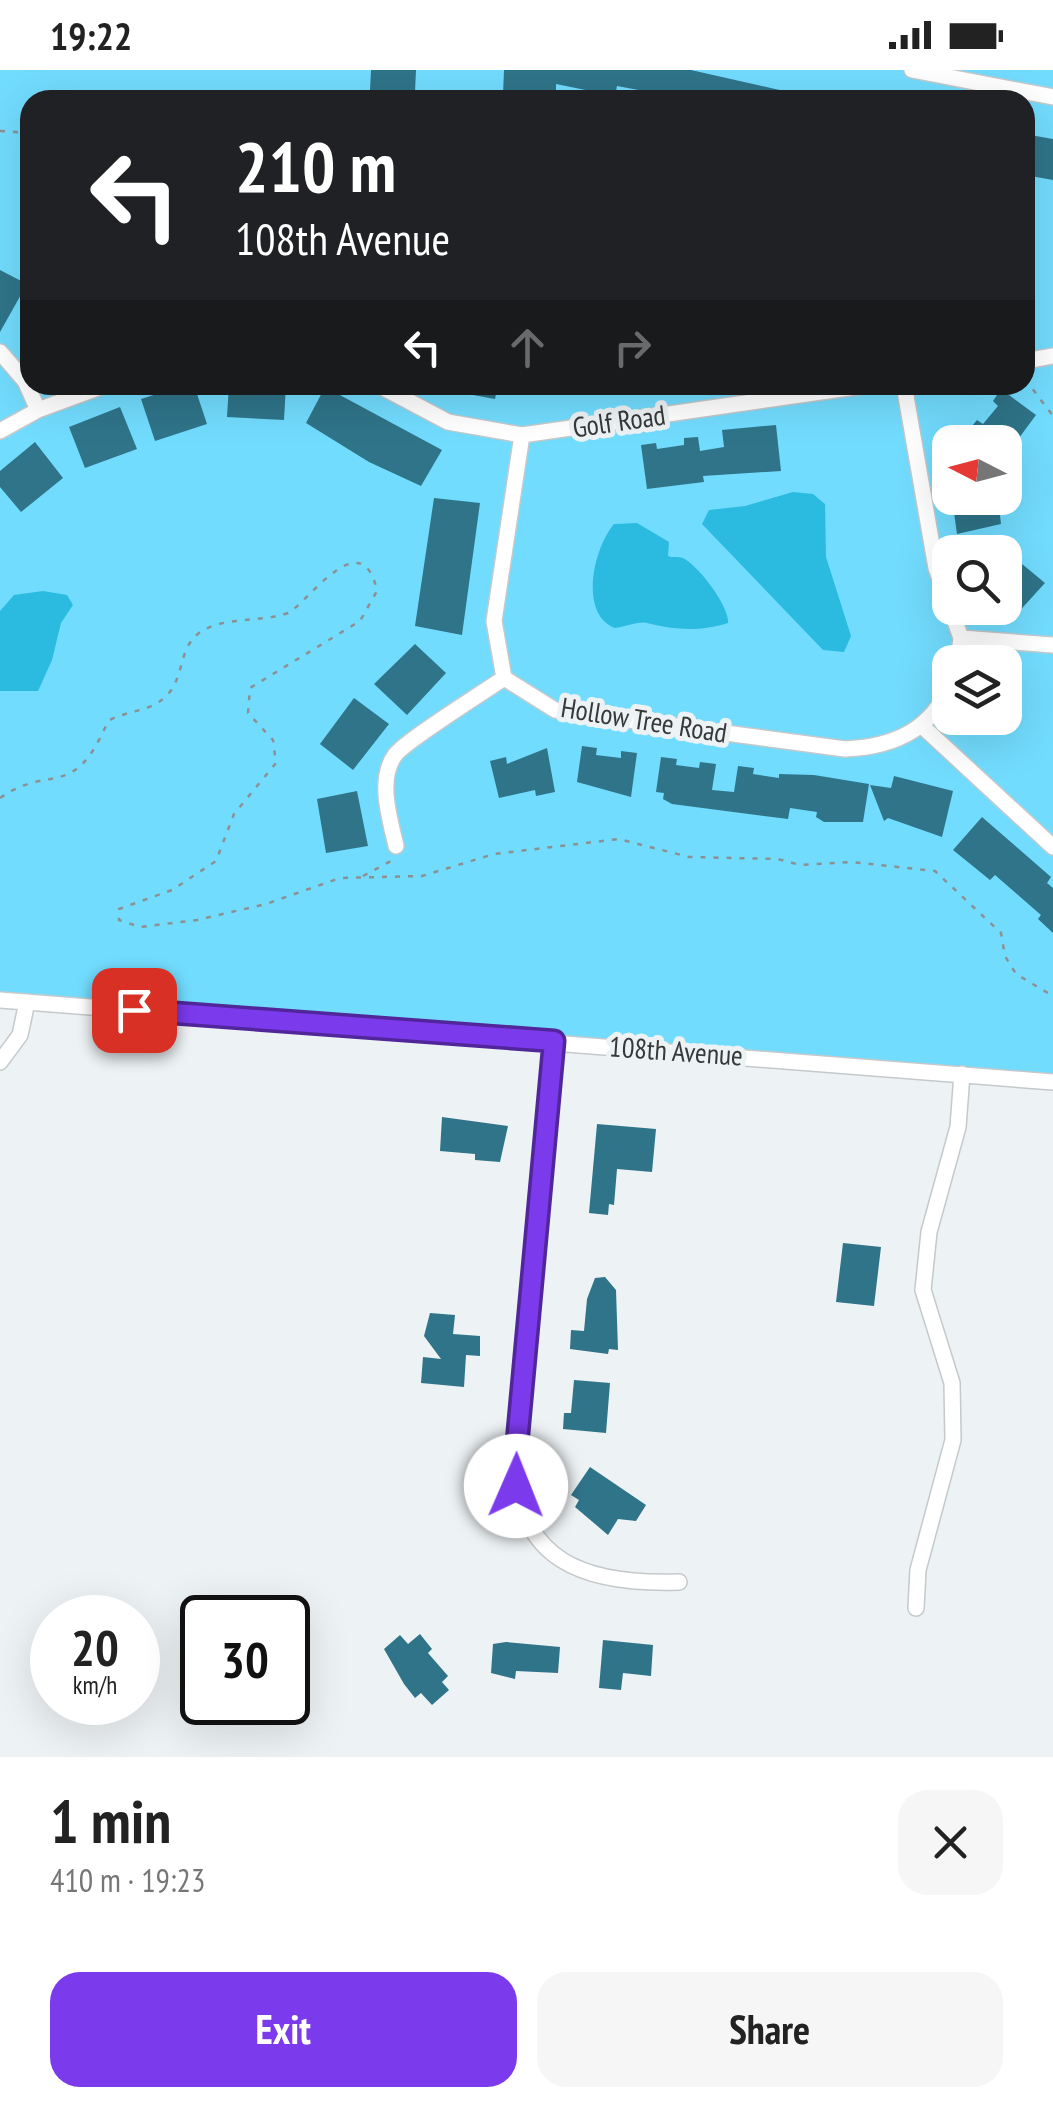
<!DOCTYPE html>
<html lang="en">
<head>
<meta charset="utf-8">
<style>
  body { margin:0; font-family:"PT Sans Narrow",sans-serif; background:#f6f6f6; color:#222; height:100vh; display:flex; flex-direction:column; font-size:38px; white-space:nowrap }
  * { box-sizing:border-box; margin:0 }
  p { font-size:32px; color:#767676 }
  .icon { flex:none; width:55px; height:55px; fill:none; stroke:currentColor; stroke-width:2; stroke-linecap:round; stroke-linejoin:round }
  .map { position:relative; height:1687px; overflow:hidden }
  .side { display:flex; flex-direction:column; background:#fff; flex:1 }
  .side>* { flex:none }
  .top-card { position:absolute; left:20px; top:20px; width:1015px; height:305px; border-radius:30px; box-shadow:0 10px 40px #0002; background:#202124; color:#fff; overflow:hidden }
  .needle { width:65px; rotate:276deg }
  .controls { position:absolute; left:932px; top:355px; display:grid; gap:20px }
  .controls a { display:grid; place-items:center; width:90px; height:90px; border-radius:20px; background:#fff; box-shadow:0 10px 40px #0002; font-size:50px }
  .speed { position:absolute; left:30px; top:1525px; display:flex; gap:20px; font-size:50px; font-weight:700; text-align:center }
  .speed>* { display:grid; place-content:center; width:130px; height:130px; border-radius:50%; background:#fff; box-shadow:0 10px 40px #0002; line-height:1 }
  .speed small { font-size:25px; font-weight:400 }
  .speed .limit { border:5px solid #111; border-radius:15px; background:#fff; color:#111 }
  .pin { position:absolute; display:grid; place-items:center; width:85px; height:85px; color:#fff; margin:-42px; border-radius:20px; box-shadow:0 5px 15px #0006 }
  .me { position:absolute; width:110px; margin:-55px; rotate:1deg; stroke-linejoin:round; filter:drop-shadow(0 0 8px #0008) }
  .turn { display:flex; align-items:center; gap:35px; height:210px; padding:0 50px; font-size:45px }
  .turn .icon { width:130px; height:130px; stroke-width:2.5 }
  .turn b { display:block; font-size:70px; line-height:85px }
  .lanes { display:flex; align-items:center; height:95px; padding:0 50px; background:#0003; justify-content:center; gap:50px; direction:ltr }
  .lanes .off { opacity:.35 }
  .round { display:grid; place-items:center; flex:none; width:105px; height:105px; border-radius:30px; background:#f6f6f6 }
  .head { display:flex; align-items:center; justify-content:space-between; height:170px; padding:0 50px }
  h1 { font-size:60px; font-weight:800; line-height:75px }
  .action { display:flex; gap:20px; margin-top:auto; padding:20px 50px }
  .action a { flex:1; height:115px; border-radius:30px; background:#7c3aed; color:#fff; font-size:40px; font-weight:800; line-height:115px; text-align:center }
  .action a+a { background:#f6f6f6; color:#222 }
  .status { display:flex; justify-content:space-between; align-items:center; height:70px; padding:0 50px; background:#fff; direction:ltr }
  .status svg { height:28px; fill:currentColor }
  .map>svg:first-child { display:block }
  .green { fill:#72dcfe; fill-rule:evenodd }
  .water { fill:#2bbae0 }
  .building { fill:#2f7489 }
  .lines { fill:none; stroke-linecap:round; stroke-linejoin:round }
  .minor-casing { stroke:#c4c9cb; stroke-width:18 }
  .path { stroke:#8d9092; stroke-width:2.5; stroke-dasharray:5 8; stroke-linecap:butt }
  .minor { stroke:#fff; stroke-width:15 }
  .route-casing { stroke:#51269a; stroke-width:25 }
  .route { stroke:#7c3aed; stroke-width:18 }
  .labels { text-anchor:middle; stroke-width:10; stroke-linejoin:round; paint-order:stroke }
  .street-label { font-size:28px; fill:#363839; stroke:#edf2f4 }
</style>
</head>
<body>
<div class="status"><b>19:22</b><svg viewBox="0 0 49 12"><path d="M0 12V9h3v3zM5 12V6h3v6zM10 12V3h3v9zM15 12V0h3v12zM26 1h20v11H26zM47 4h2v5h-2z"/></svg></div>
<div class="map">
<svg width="1053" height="1687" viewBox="0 0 1053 1687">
  <rect width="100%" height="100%" fill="#edf2f4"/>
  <!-- green -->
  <path class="green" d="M0,0H1053V1008L0,930ZM30,30H1025V315H30ZM950,372H1005V428H950ZM950,482H1005V538H950ZM950,592H1005V648H950Z"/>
  <!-- water -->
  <path class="water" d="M793,422L813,424L825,434L826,487L851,566L844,582L823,580L702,454L709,440L745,436Z
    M637,453L669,472L668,486C672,488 678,486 683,488C698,495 730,537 728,553C699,562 675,560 647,553C638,551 625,557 615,558C578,544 594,477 614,454Z
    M43,521L67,525L73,535L61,553L52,590L38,621H0V541L14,525Z"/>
  <!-- building -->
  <path class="building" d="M371,0H416L415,22L370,20Z
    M504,0H691L802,25V30H692L617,16L615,26L556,14V22H542V26L503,25Z
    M1030,65L1053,69V110L1025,105Z
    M0,200L27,214L0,262Z
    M185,315H194L207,354L155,371L141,329Z
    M229,315H286L284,350L227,347Z
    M452,315H498L495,329L451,321Z
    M325,317L442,380L421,416L369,392L306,353Z
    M1001,319L1036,345L1005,387V372H980L967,362L977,350L983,354L998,336L993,331Z
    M120,337L137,379L85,398L69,357Z
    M776,355L781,401L703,406L704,412L647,419L641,375L656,373L657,379L684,375V368L698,367L700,381L724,377L722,360Z
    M35,372L63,408L21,442L0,417V401Z
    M434,428L480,433L462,565L415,556Z
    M952,428H998L1001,454L957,464Z
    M1005,480L1045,513L1013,548L1005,541Z
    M415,574L446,603L407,645L374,614Z
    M354,628L389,654L353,700L320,674Z
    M582,676L597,678L596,685L621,688V681L637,683L631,727L577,712Z
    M547,678L555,722L536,726L535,720L499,728L490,691L506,687L507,694Z
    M661,687L677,689L676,695L699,698L700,692L716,694L712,720L734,722L738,696L754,698L753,704L779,708V704L814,705L869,714L863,752H824L816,747L817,742L790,738L788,749L672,734L663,729L664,723L656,722Z
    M894,706L953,721L942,767L888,748L884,751L870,715L891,718Z
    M357,721L368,776L326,783L317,729Z
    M982,747L1051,807L1047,813L1053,818V863L1038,849L1041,845L995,805L990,810L953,780Z
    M442,1047L508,1056L500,1092L475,1090V1084L440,1081Z
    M597,1054L656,1059L652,1102L617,1099L614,1135L609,1134L608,1145L589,1143Z
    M843,1173L881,1177L874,1236L836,1232Z
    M605,1207L616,1220L618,1280L609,1279L608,1284L570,1279L571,1260L584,1261L587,1229L595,1208Z
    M430,1243L455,1245L453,1264L480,1266V1286L466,1285L464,1317L421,1313L423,1287L441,1289L424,1266Z
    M574,1310L610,1313L606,1363L563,1359L564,1343H571Z
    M590,1397L646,1435L636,1451L618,1449L608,1465L575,1437L579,1430L571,1425Z
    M420,1564L432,1579L428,1583L448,1606L442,1612L449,1620L432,1635L421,1623L415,1628L404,1614L384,1579L400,1565L408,1574Z
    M603,1570L653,1575L651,1606L623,1603L621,1620L599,1618Z
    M506,1572L560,1577L558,1603L516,1601L515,1609L491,1603L493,1574Z"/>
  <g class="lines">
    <defs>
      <path id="minor" d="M912,0L1053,27
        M0,282L25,311L38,340
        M1025,291L1053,286
        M378,315L448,352L522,365L870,315
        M904,315L936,498L961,568L958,592
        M0,361L38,340L106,315
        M522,365L494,551L504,608L555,640L845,679C892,677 932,661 950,614
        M961,568L1053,575
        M922,656L1053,777
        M396,776C390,749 377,710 395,685C405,671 484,622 504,608
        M0,930L1053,1012
        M554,971L516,1384C513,1493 587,1515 679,1512
        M0,992L20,965L27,932
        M916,1538L918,1500L953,1370L952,1313L923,1220L929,1162L958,1057L962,1004"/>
    </defs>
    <!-- minor casing -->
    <use href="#minor" class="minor-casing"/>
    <!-- path -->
    <path class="path" d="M0,61L30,63
      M1025,309L1053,346
      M0,728C52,692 73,733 108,651C129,639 152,643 169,623C184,605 179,578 199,563C222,546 260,553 288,543C306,535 362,450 377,521L360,551L250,618L248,643L273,670L276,693L234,744L216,791L172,820L119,839V850L140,857L197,850L266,834L340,808L422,806L494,784L619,769L689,787L778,789L800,795L852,792L935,801L1001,863L1005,886L1016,904L1053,926
      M363,806L391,791"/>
    <!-- minor -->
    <use href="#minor" class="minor"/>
  </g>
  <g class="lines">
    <defs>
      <path id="route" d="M134,940L554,971L516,1384V1416"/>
    </defs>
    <!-- route casing -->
    <use href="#route" class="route-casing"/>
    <!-- route -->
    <use href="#route" class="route"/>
  </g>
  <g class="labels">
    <!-- street labels -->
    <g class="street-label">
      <text transform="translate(619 351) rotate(-8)" y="10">Golf Road</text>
      <text transform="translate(644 650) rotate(9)" y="10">Hollow Tree Road</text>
      <text transform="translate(676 981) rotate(4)" y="10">108th Avenue</text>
    </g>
  </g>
</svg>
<div class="controls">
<a><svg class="needle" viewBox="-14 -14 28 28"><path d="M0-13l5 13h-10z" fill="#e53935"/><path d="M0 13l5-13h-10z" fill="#767676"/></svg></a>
<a><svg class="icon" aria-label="search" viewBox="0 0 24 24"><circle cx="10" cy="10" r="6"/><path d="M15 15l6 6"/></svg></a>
<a><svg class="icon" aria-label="layers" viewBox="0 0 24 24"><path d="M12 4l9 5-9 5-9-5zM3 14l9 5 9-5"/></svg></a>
</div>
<div class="speed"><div>20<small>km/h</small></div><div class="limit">30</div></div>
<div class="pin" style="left:134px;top:940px;background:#d93025"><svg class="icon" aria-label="arrive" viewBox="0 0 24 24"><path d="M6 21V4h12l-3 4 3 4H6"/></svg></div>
<svg class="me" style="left:516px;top:1416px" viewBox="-20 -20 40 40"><circle r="19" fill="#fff"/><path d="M0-13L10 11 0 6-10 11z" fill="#7c3aed"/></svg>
<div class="top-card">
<div class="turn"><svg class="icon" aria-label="left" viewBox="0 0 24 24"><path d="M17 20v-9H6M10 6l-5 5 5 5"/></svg><div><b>210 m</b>108th Avenue</div></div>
<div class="lanes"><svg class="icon" aria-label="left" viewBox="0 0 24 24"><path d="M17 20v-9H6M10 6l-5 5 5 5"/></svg><svg class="icon off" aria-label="ahead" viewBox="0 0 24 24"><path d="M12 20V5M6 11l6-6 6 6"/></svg><svg class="icon off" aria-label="right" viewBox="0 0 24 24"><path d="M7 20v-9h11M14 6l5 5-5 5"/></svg></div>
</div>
</div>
<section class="side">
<div class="head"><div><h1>1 min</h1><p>410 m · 19:23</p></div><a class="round"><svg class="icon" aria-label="close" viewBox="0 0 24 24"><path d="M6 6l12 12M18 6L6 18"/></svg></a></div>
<div class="action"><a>Exit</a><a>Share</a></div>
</section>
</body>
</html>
